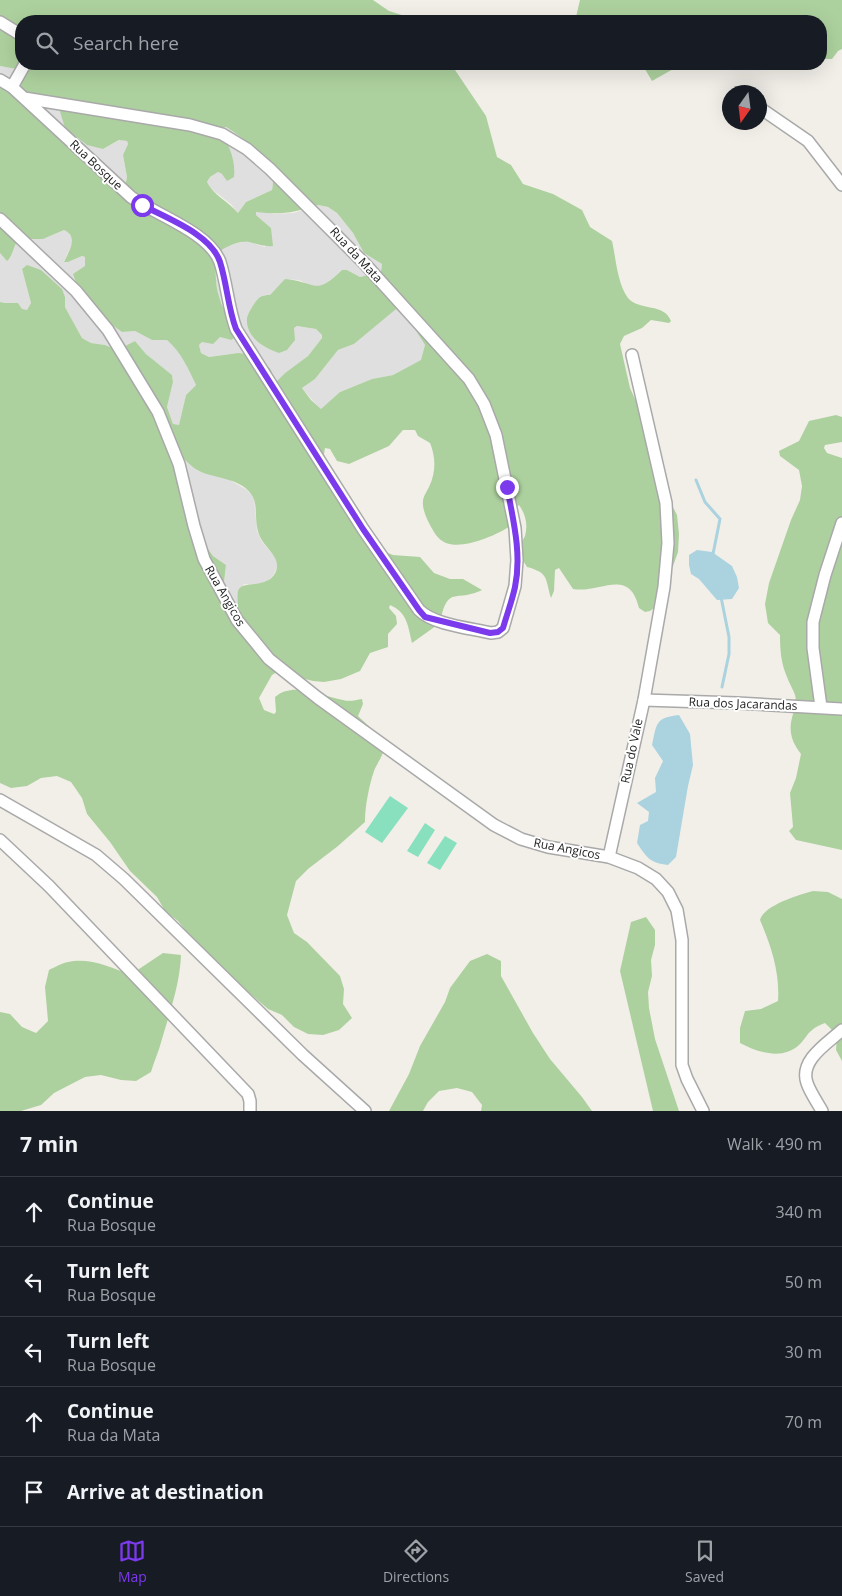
<!DOCTYPE html>
<meta charset="utf-8">
<style>
:root{--surface:#171b24;--page:#20242c;--text:#f1f3f6;--muted:#9ea1a6;--line:#363941;--accent:#7c3aed}
body{margin:0;font-family:"Open Sans",sans-serif;background:var(--page);color:var(--text)}
.compass{position:absolute;left:722px;top:85px;width:45px;height:45px;border-radius:50%;background:var(--surface);box-shadow:0 5px 20px #0002;rotate:194deg}
.stop{position:absolute;width:15px;height:15px;margin:-11px;border:4px solid #7c3aed;border-radius:50%;background:#fff}
.stop.end{background:#7c3aed;border-color:#fff;box-shadow:0 1px 5px #0008}
.list{margin:0;padding:0;list-style:none}
h2{display:flex;justify-content:space-between;align-items:center;height:65px;margin:0;padding:0 20px;font-size:21px}
h2 small{font-size:16px;font-weight:400;color:var(--muted)}
.list li{display:grid;grid-template-columns:32px 1fr auto;gap:15px;align-items:center;box-sizing:border-box;height:70px;padding:0 20px;border-top:1px solid var(--line)}
.list b{display:block;font-size:19px;white-space:nowrap}
.list p{margin:0;font-size:16px;white-space:nowrap;color:var(--muted)}
.list em{font-size:16px;font-style:normal;color:var(--muted)}
.icon{flex:none;width:28px;height:28px;fill:none;stroke:currentColor;stroke-width:2;stroke-linecap:round;stroke-linejoin:round}
.map{position:relative;flex:none;width:842px;height:1111px;overflow:hidden}
.search{position:absolute;background:var(--surface);box-shadow:0 5px 20px #0002;left:15px;right:15px;top:15px;height:55px;display:flex;align-items:center;gap:12px;box-sizing:border-box;padding:0 18px;border-radius:20px;color:var(--muted);font-size:19px}
.sheet{height:415px;background:var(--surface)}
nav{display:flex;justify-content:space-around;align-items:center;box-sizing:border-box;height:70px;border-top:1px solid var(--line);background:var(--surface);font-size:14px;color:var(--muted)}
nav a{display:grid;justify-items:center;gap:2px}
nav .on{color:var(--accent)}
.map>svg:first-child{display:block}
</style>
<div class="map">
<svg width="842" height="1111" viewBox="0 0 842 1111">
<rect width="100%" height="100%" fill="#f2efe9"/>
<g fill="#e0dfdf">
<polygon points="0,66 22,70 21,87 16,91 0,86"/>
<polygon points="37,100 58,105 103,149 120,140 127,141 128,144 123,155 127,177 125,184 137,192 133,197 119,194 110,183 86,165 76,152 52,129"/>
<polygon points="226,127 249,142 264,159 272,169 274,181 272,190 246,202 238,213 231,204 209,187 207,182 210,177 218,172 222,174 219,128"/>
<polygon points="318,205 328,207 337,213 353,233 364,253 382,264 381,272 360,277 347,270 342,270 328,283 321,286 312,286 299,280 286,279 270,295 263,295 294,328 297,326 316,329 322,335 322,338 308,356 285,373 273,386 269,366 265,364 260,366 238,353 209,357 201,353 199,345 202,342 220,337 231,340 236,337 218,294 216,281 217,269 214,254 226,246 246,241 265,247 271,228 256,215 255,211 275,214 294,213"/>
<polygon points="64,230 68,232 72,238 72,244 64,261 68,262 82,256 85,257 85,265 122,332 135,331 152,340 167,340 177,348 188,366 196,385 186,395 179,426 173,424 167,407 173,382 172,375 146,354 135,341 117,350 105,345 91,343 82,338 65,307 65,297 22,269 31,303 27,310 22,310 18,303 5,303 0,302 0,253 7,260 11,257 16,241 19,239 43,239"/>
<polygon points="396,308 408,318 425,345 422,360 393,375 372,379 340,392 321,410 302,388 315,379 338,350 354,344"/>
<polygon points="178,453 198,471 228,479 247,490 254,498 257,531 262,542 276,558 278,565 274,574 268,581 257,585 244,584 238,593 238,611 223,592 226,565 213,556 197,533"/>
</g>
<g fill="#add19e" fill-rule="evenodd">
<path d="M0,0H373L389,11L421,21H21V64H451L486,116L497,157L511,165L523,184L553,194L582,210L590,227L612,241C616,258 617,283 628,298C639,311 665,303 671,321L669,323L651,320L642,328L624,336L620,344L630,388L645,421L651,454L652,473L660,484L666,500L674,509L677,515L679,534L678,552L662,597L656,607L650,611L645,612L639,608C629,566 600,594 573,589L559,568L555,570L554,591L551,598C545,578 549,573 527,567C524,562 519,555 520,548C520,544 523,540 525,536C528,525 526,515 519,505L515,508L512,525C498,535 463,550 446,543C438,540 433,531 429,523C426,517 422,508 423,501C423,497 427,491 429,487C436,472 436,458 430,443L418,436L415,430H403L389,446L349,464L337,461L330,449L325,448L324,454L326,463L383,551L393,555L420,557L434,573L450,579H463L482,590C455,603 448,584 440,623L412,643C408,626 407,612 390,605L389,608L396,616L397,624L388,634V647L370,653L360,671L341,679L324,682L313,681L277,672L272,675L259,698L264,710L274,714L276,712L275,697C294,681 321,696 343,700C349,702 356,700 362,699L363,704L358,716C364,722 383,738 384,745C385,754 377,763 374,771C369,786 365,806 365,822L338,846L308,869L296,881L287,915L294,933L307,942L340,976L344,989L343,1004L352,1018L339,1030L323,1035L308,1034L294,1027L282,1015L268,1009L241,986L190,936L178,921L165,911L157,897L130,871L110,842L87,814L82,798L71,782L57,776L41,778L27,786L11,788L0,783V302L5,303H18L22,309L27,310L31,303L22,269L27,265L41,270L62,289L65,297V307L82,338L91,343L105,345L117,350L135,341L146,354L172,375L173,382L167,407L173,424L179,425L186,395L196,385C188,368 181,352 167,340H152L135,331L122,332L90,309L81,296L73,274L85,266V257L82,256L68,262H64C69,251 79,237 64,230L43,239H19C13,245 14,255 7,261L0,253V86L16,91L21,87L22,70L0,66ZM45,99L58,105L65,128L87,145L103,149L119,140L127,141L128,144L123,155L127,177L125,186L136,192L133,197L126,194H119L110,183L86,165L37,108ZM226,127C247,141 279,161 272,190L246,202L238,213C229,202 212,194 207,182L210,177L218,172L222,174L227,181L234,177C236,159 228,143 219,128ZM318,205L328,207L337,213L353,233L364,253L382,264L381,272L360,277L347,270H342C314,297 318,282 285,279L270,295C261,295 259,297 254,304C251,309 246,316 247,322C248,339 266,349 279,353L287,350L295,340L294,328L297,326L316,329L322,335V338L308,356L285,373L273,385C272,377 274,369 265,364L260,366L247,354L238,353L209,357L201,353L199,345L202,342L213,344L220,337L231,340L236,337C230,323 222,308 218,293C215,281 216,267 215,254C224,248 237,240 249,242C257,244 264,247 273,246L271,228L256,215V212C281,215 293,213 318,205ZM396,309L408,318L425,345L421,360L393,375L372,379L340,392L321,409L311,400L302,388L315,379L338,350L354,344ZM178,454C185,459 192,468 199,471C216,479 243,478 253,497C259,510 252,526 263,542C270,552 283,561 274,575C264,589 241,580 238,591C237,597 238,604 238,610L223,591L226,565L213,556L197,533Z"/>
<polygon points="580,0 842,0 842,49 838,51 832,59 821,59 821,21 592,21 576,17"/>
<polygon points="642,64 682,64 652,81"/>
<path d="M836,415L842,417V442L825,445L824,448L827,453L842,458V850L796,840L789,831L793,827L790,793L796,778L801,754C791,741 788,730 793,714C795,708 797,702 795,695C793,689 789,683 787,677C781,663 780,650 780,635L768,623L765,604L769,583L791,520L800,500L802,486L799,470L780,456L779,451L799,441L809,421Z"/>
<path d="M813,891L828,892L842,899V1061L836,1050L837,1035L825,1023C820,1025 815,1027 811,1031C807,1034 805,1039 801,1043C784,1061 759,1053 740,1043V1028L745,1011L761,1009L778,1001C780,972 771,946 760,920C764,905 799,895 813,891Z"/>
<polygon points="646,917 655,930 655,945 651,960 652,976 648,992 649,1008 655,1039 679,1111 653,1111 620,971 631,922"/>
<path d="M163,953L181,955C180,983 170,1012 162,1039C159,1051 154,1061 151,1072L136,1081L121,1080L101,1075L85,1077L54,1093L41,1105L21,1111H0V1012L10,1014L22,1027L36,1033L48,1021L45,987L49,970C55,967 62,963 68,962C88,957 112,967 130,975Z"/>
<polygon points="487,954 501,961 501,976 533,1033 550,1059 582,1097 592,1111 481,1111 482,1105 472,1092 457,1088 439,1091 428,1102 423,1111 389,1111 409,1074 420,1046 445,1002 450,988 470,961"/>
</g>
<g fill="#88e0be">
<polygon points="390,796 408,808 382,843 365,832"/>
<polygon points="425,823 435,830 418,857 407,851"/>
<polygon points="445,836 457,843 440,870 427,863"/>
</g>
<g fill="#aad3df">
<polygon points="697,550 712,552 732,566 737,577 739,588 732,599 717,600 699,579 691,574 689,565 689,555"/>
<path d="M679,715L690,734L693,765L688,786L676,857L668,865C650,863 647,858 637,843L640,825L648,821L649,812L637,803L656,792L655,778L663,761L652,745C657,723 655,718 679,715Z"/>
</g>
<g fill="none" stroke-linecap="round" stroke-linejoin="round">
<g stroke="#aad3df" stroke-width="3">
<polyline points="696,480 705,502 720,519 713,554"/>
<polyline points="721,597 729,637 729,654 722,687"/>
</g>
<g stroke="#a9a9a9" stroke-width="14">
<g id="minor">
<polyline points="0,22 21,35"/>
<path d="M0,80L12,87L131,197C156,215 209,232 220,262C227,284 228,307 236,329L363,529L419,610C434,625 470,628 491,633L498,632L503,628L515,586L517,560L515,528L496,435L484,404L469,379L365,264L270,169L247,149L222,134L190,125L24,98"/>
<polyline points="12,87 25,64"/>
<polyline points="760,108 808,141 842,185"/>
<polyline points="0,219 76,291 108,330 158,412 179,464 194,526 204,559 237,620 269,659 318,698 494,825 521,839 548,847 609,857 638,868 656,879 668,892 677,910 682,940 682,1065 687,1079 703,1111"/>
<polyline points="644,700 737,703 842,709"/>
<polyline points="821,707 813,648 813,622 825,575 842,523"/>
<polyline points="0,800 96,855 124,879 303,1055 365,1111"/>
<polyline points="0,840 49,886 248,1094 250,1101 250,1111"/>
<polyline points="609,857 644,700 664,587 668,543 666,503 632,355"/>
<path d="M822,1111C817,1102 810,1092 807,1083C799,1060 828,1043 842,1030"/>
</g>
</g>
<use href="#minor" stroke="#fff" stroke-width="11"/>
</g>
<g fill="none" stroke-linecap="round" stroke-linejoin="round">
<path stroke="#7c3aed" stroke-width="6" d="M142,205C166,218 211,234 220,262C227,284 228,308 236,329L363,529L419,610L425,617L490,633L498,632L503,628C507,614 512,601 515,587C522,554 513,519 507,487"/>
</g>
<g text-anchor="middle" stroke-width="4" stroke-linejoin="round" paint-order="stroke">
<g font-size="12" fill="#222" stroke="#fff">
<text transform="translate(96 165) rotate(43)" y="4">Rua Bosque</text>
<text transform="translate(356 255) rotate(47)" y="4">Rua da Mata</text>
<text transform="translate(225 596) rotate(60)" y="4">Rua Angicos</text>
<text transform="translate(743 704) rotate(2)" y="4">Rua dos Jacarandas</text>
<text transform="translate(632 751) rotate(-78)" y="4">Rua do Vale</text>
<text transform="translate(567 849) rotate(11)" y="4">Rua Angicos</text>
</g>
</g>
</svg>
<svg class="compass" viewBox="-18 -18 36 36"><path d="M0-13l5 13h-10z" fill="#e53935"/><path d="M0 13l5-13h-10z" fill="#9ea1a6"/></svg>
<div class="stop" style="left:142px;top:205px"></div>
<div class="stop end" style="left:507px;top:487px"></div>
<div class="search"><svg class="icon" aria-label="search" viewBox="0 0 24 24"><circle cx="10" cy="10" r="6"/><path d="M15 15l6 6"/></svg>Search here</div>
</div>
<section class="sheet">
<h2>7 min<small>Walk · 490 m</small></h2>
<ul class="list">
<li><svg class="icon" aria-label="ahead" viewBox="0 0 24 24"><path d="M12 20V5M6 11l6-6 6 6"/></svg><div><b>Continue</b><p>Rua Bosque</p></div><em>340 m</em></li>
<li><svg class="icon" aria-label="left" viewBox="0 0 24 24"><path d="M17 20v-9H6M10 6l-5 5 5 5"/></svg><div><b>Turn left</b><p>Rua Bosque</p></div><em>50 m</em></li>
<li><svg class="icon" aria-label="left" viewBox="0 0 24 24"><path d="M17 20v-9H6M10 6l-5 5 5 5"/></svg><div><b>Turn left</b><p>Rua Bosque</p></div><em>30 m</em></li>
<li><svg class="icon" aria-label="ahead" viewBox="0 0 24 24"><path d="M12 20V5M6 11l6-6 6 6"/></svg><div><b>Continue</b><p>Rua da Mata</p></div><em>70 m</em></li>
<li><svg class="icon" aria-label="arrive" viewBox="0 0 24 24"><path d="M6 21V4h12l-3 4 3 4H6"/></svg><div><b>Arrive at destination</b></div></li>
</ul>
</section>
<nav>
<a class="on"><svg class="icon" aria-label="map" viewBox="0 0 24 24"><path d="M3 6l6-2 6 2 6-2v14l-6 2-6-2-6 2zM9 4v14M15 6v14"/></svg>Map</a>
<a><svg class="icon" aria-label="directions" viewBox="0 0 24 24"><path d="M12 3l9 9-9 9-9-9zM9 14v-3h6M13 9l2 2-2 2"/></svg>Directions</a>
<a><svg class="icon" aria-label="saved" viewBox="0 0 24 24"><path d="M7 4h10v16l-5-4-5 4z"/></svg>Saved</a>
</nav>
